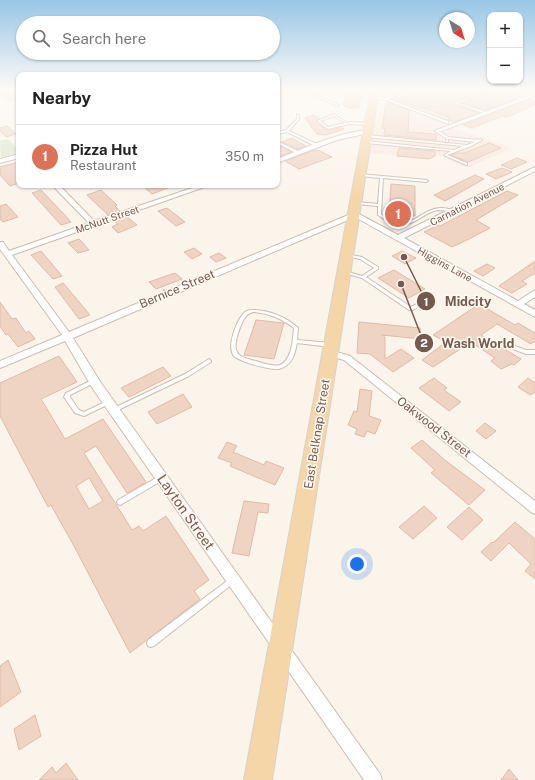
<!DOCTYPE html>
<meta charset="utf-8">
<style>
:root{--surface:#fff;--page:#f2f2f2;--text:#222;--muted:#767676;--line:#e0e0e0;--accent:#dc7359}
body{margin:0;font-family:"Public Sans",sans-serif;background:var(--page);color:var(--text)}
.controls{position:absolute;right:12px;top:12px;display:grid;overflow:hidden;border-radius:8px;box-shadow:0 1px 3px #0004}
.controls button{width:36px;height:36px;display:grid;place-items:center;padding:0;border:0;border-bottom:1px solid var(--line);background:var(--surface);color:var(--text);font:20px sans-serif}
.compass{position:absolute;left:439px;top:12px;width:36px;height:36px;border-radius:50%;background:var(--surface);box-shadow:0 1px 3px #0004;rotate:142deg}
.you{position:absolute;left:357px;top:564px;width:14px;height:14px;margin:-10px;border:3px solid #fff;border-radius:50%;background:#1a73e8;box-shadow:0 0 0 6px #1a73e833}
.badge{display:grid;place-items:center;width:26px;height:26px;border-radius:50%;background:var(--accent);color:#fff;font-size:13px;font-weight:700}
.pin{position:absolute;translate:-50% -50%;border:2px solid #fff;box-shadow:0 1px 4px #0006}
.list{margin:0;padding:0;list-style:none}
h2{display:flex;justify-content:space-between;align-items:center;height:52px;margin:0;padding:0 16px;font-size:17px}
h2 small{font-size:13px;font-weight:400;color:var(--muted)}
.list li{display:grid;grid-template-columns:26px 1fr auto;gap:12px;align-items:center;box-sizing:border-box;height:64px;padding:0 16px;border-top:1px solid var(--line)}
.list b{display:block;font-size:15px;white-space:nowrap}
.list p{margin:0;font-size:13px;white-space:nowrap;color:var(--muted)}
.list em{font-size:13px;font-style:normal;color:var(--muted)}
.icon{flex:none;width:22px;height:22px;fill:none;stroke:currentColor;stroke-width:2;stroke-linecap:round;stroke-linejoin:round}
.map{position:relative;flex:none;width:535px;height:780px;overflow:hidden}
.search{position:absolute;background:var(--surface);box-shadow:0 1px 3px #0004;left:16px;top:16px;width:264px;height:44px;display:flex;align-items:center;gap:10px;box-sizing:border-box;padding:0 14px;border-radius:22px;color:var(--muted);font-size:15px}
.panel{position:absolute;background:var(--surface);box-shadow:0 1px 3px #0004;left:16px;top:72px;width:264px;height:116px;border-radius:8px}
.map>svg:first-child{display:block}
</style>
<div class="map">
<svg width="535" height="780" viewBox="0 0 535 780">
<rect width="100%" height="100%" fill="#fbf4eb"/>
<polygon fill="#fbe7df" points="383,88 500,88 463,102 486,110 433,130 431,133 439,134 452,128 512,148 467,168 438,155 429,159 364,152 368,127 374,127 379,111 416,114 381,100"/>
<polygon fill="#d7e9c9" points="8,139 19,150 19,153 1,157 0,141"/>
<g fill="#efd4c4" stroke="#e1baa5" fill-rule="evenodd">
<polygon points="431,88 488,88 453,102 454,104 478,113 455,122 448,119 451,118 429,110 395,100"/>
<polygon points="498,88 530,89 517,94 500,90 499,93 515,99 485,110 462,103"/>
<polygon points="13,91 19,96 19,99 9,101 0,94"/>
<polygon points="347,91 362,92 359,107 352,109 343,105"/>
<polygon points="530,99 535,101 535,105 507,117 503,116 472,128 463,125"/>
<polygon points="388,102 409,110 408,132 436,134 436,140 384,135 385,129 382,128 386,103"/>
<polygon points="313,115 319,118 316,121 327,130 340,128 344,129 326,135 317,134 305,118"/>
<polygon points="7,126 16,134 6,137 0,131 0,128"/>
<polygon points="292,138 306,146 298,149 282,142"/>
<polygon points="489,143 501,148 468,162 451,155 458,153 465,153"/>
<polygon points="277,145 291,152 278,157"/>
<polygon points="399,148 435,151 435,156 429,159 397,156"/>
<polygon points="315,150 320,151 332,157 299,169 285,161"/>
<polygon points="517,158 527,162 511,169 501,165"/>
<polygon points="19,162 19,183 10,186 0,175 0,167"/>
<polygon points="502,168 512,172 496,179 486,174"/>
<polygon points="475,175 484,179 445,201 434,195"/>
<polygon points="391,184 415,186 415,216 408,215 408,218 389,216"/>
<polygon points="153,185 173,185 173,186 152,194 145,188"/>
<polygon points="41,190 63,213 71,222 61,225 32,193"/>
<polygon points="101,190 117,205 115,206 120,211 108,215 87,195"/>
<polygon points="507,191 518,195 476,220 490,228 469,239 452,247 424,232 438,225 440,226"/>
<polygon points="6,204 18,217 3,222 0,219 0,206"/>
<polygon points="167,208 185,222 176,226 158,211"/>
<polygon points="126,216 137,225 118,233 112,227 118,224 114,221"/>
<polygon points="79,239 81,241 89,250 78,253 68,243"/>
<polygon points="194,248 202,254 192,259 184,252"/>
<polygon points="41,251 62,276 53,279 31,255"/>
<polygon points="402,251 416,258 405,264 392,256"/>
<polygon points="219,253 226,258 216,262 210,257"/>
<polygon points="535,261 535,273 522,281 527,284 512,293 499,286"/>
<polygon points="487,264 495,268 483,276 474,271"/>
<polygon points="394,270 425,289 409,298 378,278"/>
<polygon points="175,273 182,279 156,289 149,282"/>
<polygon points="63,283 69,290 90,315 79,319 55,287"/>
<polygon points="0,302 12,319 16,318 26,333 29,331 35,339 18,347 8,334 6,335 0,326"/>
<polygon points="479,304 515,325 518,323 535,333 535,341 531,344 497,324 481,335 521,359 514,365 512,364 501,369 491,361 495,358 471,342 433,367 422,360 446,342 433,335"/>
<polygon points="256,320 284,323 274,359 244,355"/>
<polygon points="359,322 420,328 421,339 382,335 385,337 385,359 401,349 414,358 393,372 370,354 357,353"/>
<path d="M59,356L77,382L41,399L65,439L103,419L146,482L127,493L96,446L84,453L132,530L139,526L143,531L166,516L209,580L194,591L200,599L130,653L74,546L51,505L48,507L0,416V383ZM89,478L103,501L89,509L76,486Z"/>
<polygon points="163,367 171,376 129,397 121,388"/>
<polygon points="434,378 447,388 444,390 461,402 449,411 419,388"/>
<polygon points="528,378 535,383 535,392 530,395 518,387"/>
<polygon points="360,389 372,391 369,416 381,420 375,434 367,431 364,437 355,434 357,429 348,425 354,411 357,412"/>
<polygon points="183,394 192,407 157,424 148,412"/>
<polygon points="485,423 496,431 486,439 476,431"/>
<polygon points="422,440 446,461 485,490 469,505 431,473 435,470 411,448"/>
<polygon points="227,442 237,446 233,452 264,465 266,461 284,468 275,485 230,466 232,463 218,458"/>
<polygon points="244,501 269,504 268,513 258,512 249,556 232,553"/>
<polygon points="424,506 437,518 413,539 399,527"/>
<polygon points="469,507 483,520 462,540 447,527"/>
<polygon points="515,522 535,539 535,579 525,571 531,564 509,543 491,561 481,552 492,542 493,543"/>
<polygon points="8,660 21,692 0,707 0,666"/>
<polygon points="35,715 41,736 19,750 14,729"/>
<polygon points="66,763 78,780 39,780 52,767 56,773"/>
<polygon points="509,769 518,780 501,780"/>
</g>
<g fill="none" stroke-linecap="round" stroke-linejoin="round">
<g stroke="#cdbcb1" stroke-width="2">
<g id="service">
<polygon points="296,88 299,88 339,105 337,106"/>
<polygon points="394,88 398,88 385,93 373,91 374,90 385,91"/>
<polygon points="416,88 420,88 388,99 448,121 448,123 446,123 386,100 372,98 373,97 386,98"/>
<polygon points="493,88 497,88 457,103 486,112 486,114 454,103"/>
<polygon points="501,91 524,98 524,99 522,100 500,92"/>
<polygon points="297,114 299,115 299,119 289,131 319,145 319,147 317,147 287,132 277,134 277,132 286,130 297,119"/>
<path d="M334,114L347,123L350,122L369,123L370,124L369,125L350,124L328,129L317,121ZM334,116L345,123L328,127L320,121Z"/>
<polygon points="436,130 438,130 448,137 478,140 481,139 482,140 469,147 447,155 467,163 467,165 466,165 444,155 451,151 366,143 365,142 366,141 454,150 463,146 367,137 366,136 367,135 467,145 475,142 448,139 448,142 446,142 446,138 436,132"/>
<polygon points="277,141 300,152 300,153 298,154 277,143"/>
<path d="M360,174L427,180L428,181L426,182L383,178L381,214C386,217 391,221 397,223C416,227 429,199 454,211L452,212C448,211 444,210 439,210C425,211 414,227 398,225C390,224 384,219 378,215V206L356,204L354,203L356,202L378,204L380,178L361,176H360Z"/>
<polygon points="346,254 362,257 378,267 378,269 366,277 411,307 426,299 427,299 429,300 413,310 409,310 362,278 344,273 343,272 345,271 362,276 374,268 360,259 346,256"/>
<path d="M253,310C268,310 287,317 298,328L297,340L331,343L333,345L331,347L297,343C295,351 294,360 287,365C285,367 281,368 279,369C270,370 240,362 234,356C226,347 237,320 244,313C247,310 250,310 253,310ZM253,312C268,313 282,319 294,328C293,339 292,360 280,365C275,367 262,363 256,361C251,360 239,357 237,352C232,345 242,320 247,315C250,313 250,313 253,312Z"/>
<polygon points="515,346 526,350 535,350 535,354 526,354 513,349 513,347"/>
<polygon points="209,359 211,361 211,362 189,376 116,411 112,411 111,410 112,409 185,374"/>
<polygon points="94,379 96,381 96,382 70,395 70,397 79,410 84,412 109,400 111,401 112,402 111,403 84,416 75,413 64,397 66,393"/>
<polygon points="161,475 163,476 164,478 163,480 122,504 120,505 118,504 117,502 118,500"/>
<polygon points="233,577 235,578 236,580 235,582 154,646 151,647 148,646 147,643 148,640 231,578"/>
</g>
</g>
<g stroke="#cdbcb1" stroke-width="2">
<g id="minor">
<polygon points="535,93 535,96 439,132 434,131"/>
<path d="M367,130L369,131V133L337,140L277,163V159C306,148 336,133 367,130Z"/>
<polygon points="19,154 19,158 0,163 0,159"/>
<polygon points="535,167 535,171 404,238 518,301 535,290 535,297 524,304 535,310 535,317 355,217 73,338 101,383 380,774 382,780 364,780 93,389 65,341 0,368 0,361 62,335 0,249 0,242 3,242 9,251 89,223 52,185 59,185 94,221 201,185 210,185 12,255 69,332 353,213 357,213 398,235"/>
<polygon points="330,350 350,356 535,501 535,514 531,512 344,360 327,355 325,353 327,351"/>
</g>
</g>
<g stroke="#d8d1ce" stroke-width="2">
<polygon id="primary" points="371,88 379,88 272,780 244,780"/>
</g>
<use href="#service" fill="#fff" fill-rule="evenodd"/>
<use href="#minor" fill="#fff" fill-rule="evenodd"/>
<use href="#primary" fill="#f5d6a8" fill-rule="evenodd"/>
</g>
<linearGradient id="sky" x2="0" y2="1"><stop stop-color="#98c6e6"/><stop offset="0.45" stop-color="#fdfaf6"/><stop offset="1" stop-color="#fdfaf6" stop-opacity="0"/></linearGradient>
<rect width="535" height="197" fill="url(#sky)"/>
<g text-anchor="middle" stroke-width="3" stroke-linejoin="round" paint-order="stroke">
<g font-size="10" fill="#755b4f" stroke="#fef9f1">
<text transform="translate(467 204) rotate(-27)" y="4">Carnation Avenue</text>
<text transform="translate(107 219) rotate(-19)" y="4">McNutt Street</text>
<text transform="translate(445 264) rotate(29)" y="4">Higgins Lane</text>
</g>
<g font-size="12" fill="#755b4f" stroke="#fef9f1">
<text transform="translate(177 289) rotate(-23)" y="4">Bernice Street</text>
<text transform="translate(434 427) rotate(38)" y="4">Oakwood Street</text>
<text transform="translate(317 434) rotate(-81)" y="4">East Belknap Street</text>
</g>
<g font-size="14" fill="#755b4f" stroke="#fef9f1">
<text transform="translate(186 512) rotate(55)" y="5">Layton Street</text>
</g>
</g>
<path fill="none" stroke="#755b4f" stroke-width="1.5" d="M404 257L426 301M401 284L424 343"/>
<g fill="#755b4f" stroke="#fef9f1" stroke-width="1.5">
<circle cx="404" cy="257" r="4"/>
<circle cx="401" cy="284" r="4"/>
<circle cx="426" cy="301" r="10"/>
<circle cx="424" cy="343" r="10"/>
</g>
<g font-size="12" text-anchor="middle" font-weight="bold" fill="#fff">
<text x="426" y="306">1</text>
<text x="424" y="347">2</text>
</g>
<g font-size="13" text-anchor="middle" font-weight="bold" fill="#755b4f" stroke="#fef9f1" stroke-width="3" stroke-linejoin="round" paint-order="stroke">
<text x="468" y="306">Midcity</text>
<text x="478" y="348">Wash World</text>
</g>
</svg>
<div class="controls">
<button>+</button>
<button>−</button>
</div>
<svg class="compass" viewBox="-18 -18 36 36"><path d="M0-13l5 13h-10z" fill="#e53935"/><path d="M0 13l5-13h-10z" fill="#767676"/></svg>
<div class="you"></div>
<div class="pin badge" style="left:398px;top:214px">1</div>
<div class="search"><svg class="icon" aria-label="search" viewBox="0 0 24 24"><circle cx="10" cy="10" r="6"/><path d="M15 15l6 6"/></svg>Search here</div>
<section class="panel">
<h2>Nearby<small></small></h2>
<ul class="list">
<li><span class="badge">1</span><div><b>Pizza Hut</b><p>Restaurant</p></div><em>350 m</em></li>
</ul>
</section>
</div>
